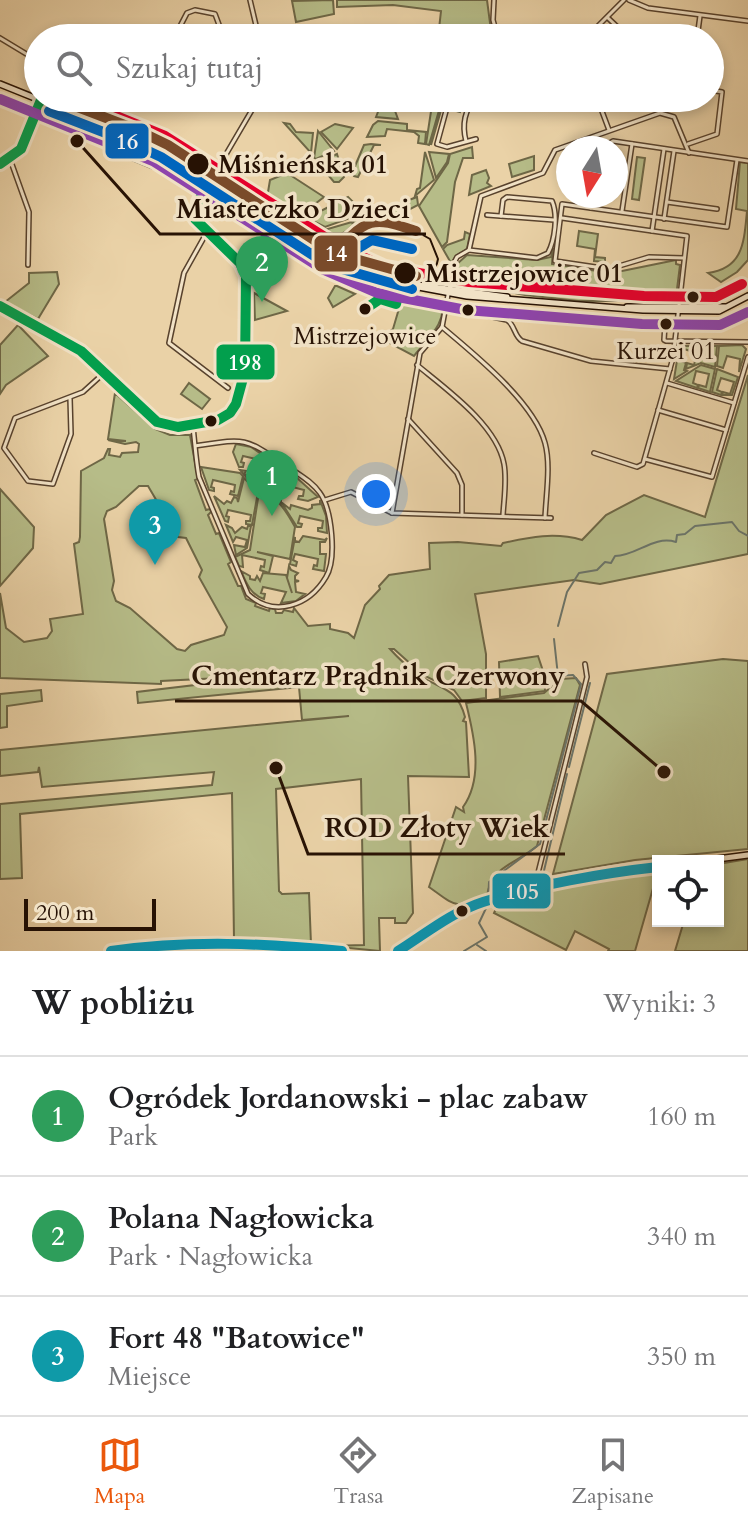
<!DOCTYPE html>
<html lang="pl">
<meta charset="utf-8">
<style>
:root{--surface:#fff;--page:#f2f2f2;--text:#202124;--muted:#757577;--line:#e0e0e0;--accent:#ea580c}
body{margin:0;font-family:Cardo,serif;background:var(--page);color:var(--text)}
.controls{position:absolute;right:24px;bottom:24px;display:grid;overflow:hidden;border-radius:0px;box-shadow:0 4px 12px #0003}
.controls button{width:72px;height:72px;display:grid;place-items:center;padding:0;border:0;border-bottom:2px solid var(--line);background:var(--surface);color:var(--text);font:40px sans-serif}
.compass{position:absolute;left:556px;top:136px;width:72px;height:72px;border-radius:50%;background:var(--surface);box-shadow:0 4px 12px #0003;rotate:191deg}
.scale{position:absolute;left:24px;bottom:20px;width:132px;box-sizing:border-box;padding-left:8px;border:4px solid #271204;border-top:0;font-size:22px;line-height:28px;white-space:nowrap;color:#271204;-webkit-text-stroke:6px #f1e2c6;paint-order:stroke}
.you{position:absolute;left:376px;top:494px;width:28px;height:28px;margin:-20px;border:6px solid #fff;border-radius:50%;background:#1a73e8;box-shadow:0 0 0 12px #1a73e833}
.badge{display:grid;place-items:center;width:52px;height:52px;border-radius:50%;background:var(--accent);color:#fff;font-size:26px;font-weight:700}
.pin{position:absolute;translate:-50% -66px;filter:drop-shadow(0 2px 4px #0008)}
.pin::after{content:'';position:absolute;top:42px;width:28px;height:24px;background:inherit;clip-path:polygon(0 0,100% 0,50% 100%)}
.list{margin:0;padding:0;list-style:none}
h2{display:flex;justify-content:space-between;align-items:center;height:104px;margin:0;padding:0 32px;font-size:34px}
h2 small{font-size:26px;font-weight:400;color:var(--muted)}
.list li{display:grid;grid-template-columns:52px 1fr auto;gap:24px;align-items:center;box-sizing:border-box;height:120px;padding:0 32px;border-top:2px solid var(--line)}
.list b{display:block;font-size:30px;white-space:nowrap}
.list p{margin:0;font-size:26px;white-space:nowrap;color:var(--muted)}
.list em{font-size:26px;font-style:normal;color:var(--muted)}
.icon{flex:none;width:44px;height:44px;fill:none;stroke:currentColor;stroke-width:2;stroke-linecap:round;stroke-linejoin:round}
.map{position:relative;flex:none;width:748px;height:951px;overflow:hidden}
.search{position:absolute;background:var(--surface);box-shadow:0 4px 12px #0003;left:24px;right:24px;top:24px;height:88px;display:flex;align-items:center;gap:20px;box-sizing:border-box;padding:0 28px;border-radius:44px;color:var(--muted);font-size:30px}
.sheet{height:464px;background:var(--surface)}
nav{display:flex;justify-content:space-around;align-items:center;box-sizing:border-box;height:112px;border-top:2px solid var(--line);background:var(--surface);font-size:22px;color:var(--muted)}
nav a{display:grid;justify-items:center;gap:4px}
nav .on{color:var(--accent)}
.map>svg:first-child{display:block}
</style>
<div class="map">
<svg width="748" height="951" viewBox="0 0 748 951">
<rect width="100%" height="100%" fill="#ead2a7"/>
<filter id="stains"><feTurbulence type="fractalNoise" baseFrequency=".0025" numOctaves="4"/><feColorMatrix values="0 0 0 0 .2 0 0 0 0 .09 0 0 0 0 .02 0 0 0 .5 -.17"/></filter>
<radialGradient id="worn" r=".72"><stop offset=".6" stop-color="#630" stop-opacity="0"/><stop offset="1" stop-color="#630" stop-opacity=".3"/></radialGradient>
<g fill="#b6bc88" stroke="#6e6746" stroke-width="2" fill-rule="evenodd">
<polygon points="333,0 334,14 296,22 292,1"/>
<polygon points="337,0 487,0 492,38 438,38 441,11 393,5 337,7"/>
<polygon points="430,98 467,98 460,112 442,107 431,145 440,107 429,145 426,144 432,105 430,103"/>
<polygon points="383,99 392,103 398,119 376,117"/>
<polygon points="48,106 105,128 103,133 46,111"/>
<polygon points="113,113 154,130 184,148 183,150 153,133 112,116"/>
<polygon points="378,121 407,124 407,130 426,132 425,144 418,143 419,136 414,132 387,129 385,136 367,137 373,125"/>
<polygon points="284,123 290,124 296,132 313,133 311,153"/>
<polygon points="335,124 353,128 337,149 321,132"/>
<polygon points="318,131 334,151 316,159 314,158"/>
<polygon points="116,132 159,152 180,166 179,169 114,137"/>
<polygon points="371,144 381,145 374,145 358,177 354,176 352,173 364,145"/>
<polygon points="134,147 156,158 153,169 129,159"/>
<polygon points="472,147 473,158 463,158 455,182 447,242 442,247 419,206 448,163 450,154"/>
<polygon points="425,152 434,180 415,196 417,189 420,188"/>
<polygon points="429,152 449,154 447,162 436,178"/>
<polygon points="337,154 344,177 339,182 334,182 318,163"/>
<polygon points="534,156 534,170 512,177 509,164"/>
<polygon points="637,157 645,158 639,200 632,199"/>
<path d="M740,162L748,163V260L737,272L721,282L708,273C744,268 744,241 747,211L736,209Z"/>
<polygon points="486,170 489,178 487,183 491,186 469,195 472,175"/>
<path d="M287,173L324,197C302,216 289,213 267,198L270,180Z"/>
<polygon points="348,197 361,210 365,208 367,212 325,227 307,218"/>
<polygon points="417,197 418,205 393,218 376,218 354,225 353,221"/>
<path d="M298,216L321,231L352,222L353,225C330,248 319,235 295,219Z"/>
<polygon points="579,231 598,234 595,257 605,258 605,262 594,261 595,249 577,246"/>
<polygon points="465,232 470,234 467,249 456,256 451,263 443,249 447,245 464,239"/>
<polygon points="553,248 552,264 597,271 622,271 676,260 676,264 680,265 676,297 671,301 578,301 525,295 455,282 457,264 467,255 537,260 551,257"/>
<polygon points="343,270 394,287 396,291 370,285 340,272"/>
<polygon points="57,272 59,284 38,319 5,302 29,283 29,273"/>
<polygon points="335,286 337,286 355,294 333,307 328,298"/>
<polygon points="254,293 287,311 255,320"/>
<path d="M416,294L441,299C449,322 426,340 414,356L380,338L393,329L403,295Z"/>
<polygon points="18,325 48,356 6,385 0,394 0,345"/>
<polygon points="742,345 746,349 739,372 740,359 727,356 723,368 717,366 719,346"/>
<polygon points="682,346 717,346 715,367 701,363 686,369 687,363 694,365 697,353 684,349 681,361 686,363 684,370 687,371 674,379 679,348"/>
<polygon points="701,365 715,369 710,392 698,388 699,385 706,387 709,374 696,371 693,383 698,385 697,388 676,381"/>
<polygon points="717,369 738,377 732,395 722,395 723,392 730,394 734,382 721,378 717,390 722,392 721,395 712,392"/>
<path d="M748,375V554L600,584L574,580L475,594L486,654V698L462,701L454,690L423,675L394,649H390C398,658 409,668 419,675C441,690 457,687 465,717L463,721L466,722L469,777L408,776L413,913L406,923H395V918H379L380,951L328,946L364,945L361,779L276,789L279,891L282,894L309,893L311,944L280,939H234L232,793L20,814L22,878L0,879V804L212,785L214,772L42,787L39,767L38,772L0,776V750L349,716L302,720L299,687L138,703L137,692L278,675L161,681V684L0,678V593L6,628L24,642L47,638L52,631L50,619L83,614L74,544L79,542L80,537L81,471L104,458L108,449H110L109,455L120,457L122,453L138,452L139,444L136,442L125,444L108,440L126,441L108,439L115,393L155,429L170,435H190L198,479L195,480L206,510L210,509L211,512L208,515L216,534L219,533L231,562L228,564L238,586H241L246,599L256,603L255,606L269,611L270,608L275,609L276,613H282L284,610L293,612L294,608L308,626L330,624V629L348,633L354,638L365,605L380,589L379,586L389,575L430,569L429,543L458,542L501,546L503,543C530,537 555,532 582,540L606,515L644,495L705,517ZM139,486H148L178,537L186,538L202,570L199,577L227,627L224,635L191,645L185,651L177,649L130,608L116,601L112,590L114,581L104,519L107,511L116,507Z"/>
<polygon points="189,383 210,399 202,409 181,394"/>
<polygon points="236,444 251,447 273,462 269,469 260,470 261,467 264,467 265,461 243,456 241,462 244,463 243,467 239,467 233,452"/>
<polygon points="201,467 240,473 243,476 238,496 230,494 231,491 234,492 235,485 213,480 211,487 214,488 214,491 209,490"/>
<polygon points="279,468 291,478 296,477 318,497 308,501 298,499 299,496 303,496 304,490 281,484 281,495 272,493 267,486 261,485 258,491 240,470 246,471 244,474 256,479 268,479 269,476 273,477"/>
<polygon points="244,478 258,492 252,525 246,524 246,521 250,521 251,515 228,510 226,516 229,517 228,522 225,521 214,496 224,504 227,501 231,503 234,497 237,498 238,502"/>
<polygon points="0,489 34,527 33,548 0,586"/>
<path d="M259,492C278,496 286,511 295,527L290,559L257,552L273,556L269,573L260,570L261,566L264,567L265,560L242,555L243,567L239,566L235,557L250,550Z"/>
<polygon points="273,496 281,497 281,502 290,509 291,505 308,510 312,508 312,505 320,504 320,500 326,516 327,533 318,531 318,528 322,528 323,521 300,516 298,523 302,524 301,527 297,527 283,505"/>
<polygon points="226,525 232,528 235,533 242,527 247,529 248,526 251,526 247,548 236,555 234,545 245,547 247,540 236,537 233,542"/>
<polygon points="303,536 325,540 327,538 325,542 320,542 320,554 326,554 324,571 313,569 314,565 317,566 318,559 295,554 293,560 297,562 296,566 290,564 295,537 295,541 299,542"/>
<path d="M289,566L291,570L298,573L295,576V580L299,581L295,582L296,592L305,594L296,601L281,603L286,592L263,587L261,593L265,594L264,599C251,595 246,583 241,571L250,576V579L255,580L257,576L260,581L263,573L286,575L292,593L287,578Z"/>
<polygon points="538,656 544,674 545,691 500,697 499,662"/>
<polygon points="723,659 748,661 748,849 635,860 553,874 607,674"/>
<path d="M576,678L580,685L537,846C516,864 491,866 487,896C454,909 457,907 429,887L456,807L464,812L463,807C484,778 474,735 466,703L544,693L560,679Z"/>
<polygon points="41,690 42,701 7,706 7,727 0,728 0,694"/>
<polygon points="748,859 748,951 675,951 684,921 718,921 718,864"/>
<polygon points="658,871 635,951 608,951 609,949 575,931 566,950 494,913 499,902 606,877"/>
</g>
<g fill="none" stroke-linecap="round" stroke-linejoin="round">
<g stroke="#6b7469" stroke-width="2">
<path d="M558,626L567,592L579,573L597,570L605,562L611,563L615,556C637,556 653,535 676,542L677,535L685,534L695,526L732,522L739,531L748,536"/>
<polyline points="569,767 590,683"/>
<polyline points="638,873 658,870"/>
<polyline points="542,879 567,774"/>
<polyline points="519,897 633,873"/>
<polyline points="498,901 513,898"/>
<polyline points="444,925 478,907 486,907"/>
<polyline points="477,945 486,951"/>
<polyline points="464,951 487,937 479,923 488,904 489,882 540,844 581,684 573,675 558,676 554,639"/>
</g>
<g stroke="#58422d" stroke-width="6">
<g id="street">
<polyline points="250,0 259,38"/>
<polyline points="494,0 493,20 498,38"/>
<polyline points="629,0 648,8 748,21"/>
<polyline points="608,18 627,36 645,38"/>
<polyline points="0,38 38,61"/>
<polyline points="174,38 187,13 195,10 215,14 224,38"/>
<polyline points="586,38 624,0"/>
<polyline points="697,38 700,16"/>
<polyline points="248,98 256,103"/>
<polyline points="597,98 609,130"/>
<polyline points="446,111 437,144 447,147 476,139"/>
<path d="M466,141C462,126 464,108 477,98"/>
<polyline points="688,144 717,134 722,92 710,90"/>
<polyline points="601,148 613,141 748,161"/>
<polyline points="10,159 29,212 28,265"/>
<polyline points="0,164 21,149 42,98"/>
<polyline points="667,202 717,209"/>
<polyline points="591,208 592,196"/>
<polyline points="622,211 632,144"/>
<polyline points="487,215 554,220"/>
<polyline points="562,218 687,236 673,358 643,464 637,467 594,453"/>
<polyline points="664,219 674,151"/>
<polyline points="652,231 664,149"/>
<polyline points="207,232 184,273 169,343 228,388"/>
<path d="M469,250L537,258L548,253C555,240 558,215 552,201L507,197L503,200L501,216"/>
<polyline points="684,258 649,257 609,269 555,261 562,204 727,227 737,160"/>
<path d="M0,306L81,351L157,422C171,428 184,427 199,424C210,423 220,422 228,414C248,396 248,344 247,319C247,304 249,283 244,270C234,247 204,238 194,215L198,202L259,98"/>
<path d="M446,307L507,320C515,325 514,336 522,341L591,361L670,369"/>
<polyline points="610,320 665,324 664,340 666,341 748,342"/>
<path d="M442,327C474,354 534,402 545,443C551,465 546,494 545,518"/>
<path d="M417,365C446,389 497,425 504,464C507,480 504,498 503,515"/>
<polyline points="667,383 734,403"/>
<polyline points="70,398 71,434 53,484 28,481 4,448 15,418 83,392 104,373"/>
<polyline points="658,410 726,430"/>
<polyline points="408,419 457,473 462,485 462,515"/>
<path d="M193,427C195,444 196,461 199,477L248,594C274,618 309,606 326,577C337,559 332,510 320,493C312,481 298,474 287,466C243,437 247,438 195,446"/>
<polyline points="645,459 712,477 748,357"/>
<polyline points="325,500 351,492 392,513 551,518"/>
<polyline points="392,513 420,353 442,327 454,263 457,257 469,250 481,196 543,173 555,150 660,113 674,117 689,153"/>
<polyline points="538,889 537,877 587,677 585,664"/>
</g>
</g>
<g stroke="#271204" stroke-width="8">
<g id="secondary">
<polyline points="0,84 159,148 332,258 381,280 467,296 643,310 719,311 748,296"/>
<polyline points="418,285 507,297"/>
<polyline points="627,307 725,307"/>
<polyline points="702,861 748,855"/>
<path d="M111,951C189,938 264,942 342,951"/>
<polyline points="398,951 454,915 482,902 606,873 658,867"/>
</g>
</g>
<use href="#street" stroke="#f1e2c6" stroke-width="3"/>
<use href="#secondary" stroke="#f1e2c6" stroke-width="5"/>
<path stroke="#271204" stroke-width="2" d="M416,276C428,277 436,271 438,259L430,239L416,231"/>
<g stroke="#f1e2c6" stroke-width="16">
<g id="bus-1">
<polyline points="0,164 21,149 41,100"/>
<polyline points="211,179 340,263 361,273 401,284 396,304 380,299 365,309"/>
<polyline points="0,306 81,351 157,422 178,427 218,420 230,413 236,404 245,371 246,276 240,263 195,219 198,202 211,179"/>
</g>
</g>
<g stroke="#f1e2c6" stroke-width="16">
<polyline id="bus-2" points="0,99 153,161 324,270 377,293 466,310 642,324 720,325 748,312"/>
</g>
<g stroke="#f1e2c6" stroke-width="16">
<polyline id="bus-3" points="72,98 165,136 339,246 385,267 469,282 644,296 716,297 742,284"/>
</g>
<g stroke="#f1e2c6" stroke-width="16">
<g id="bus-4">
<path d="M111,951C189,940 264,943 342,951"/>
<path d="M398,951C425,934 452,912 483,902C536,885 603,873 658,867"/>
</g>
</g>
<use href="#bus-1" stroke="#029f4d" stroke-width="10"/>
<use href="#bus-2" stroke="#8e44ad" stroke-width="10"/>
<use href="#bus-3" stroke="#e4002b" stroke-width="10"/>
<use href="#bus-4" stroke="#049aba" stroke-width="10"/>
<g stroke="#f1e2c6" stroke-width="16">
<g id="tram-1">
<polyline points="54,98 135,129 168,145 334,253 416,276"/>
<path d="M319,240C349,254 347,230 371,223C385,219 402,227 416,231"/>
</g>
</g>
<g stroke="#f1e2c6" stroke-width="16">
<g id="tram-2">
<polyline points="49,111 129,142 161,157 328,265 412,289"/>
<path d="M313,253C338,264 351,252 372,240L412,249"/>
</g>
</g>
<use href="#tram-1" stroke="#7a4b2a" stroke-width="10"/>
<use href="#tram-2" stroke="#0065bd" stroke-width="10"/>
</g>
<g fill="#271204" stroke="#f1e2c6" stroke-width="3">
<circle cx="198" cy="164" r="12"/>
<circle cx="405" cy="273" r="12"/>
<circle cx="693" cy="297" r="7"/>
<circle cx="365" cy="309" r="7"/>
<circle cx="468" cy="310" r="7"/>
<circle cx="666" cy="324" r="7"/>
<circle cx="211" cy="421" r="7"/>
<circle cx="462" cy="911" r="7"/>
</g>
<g text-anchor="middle" stroke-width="7" stroke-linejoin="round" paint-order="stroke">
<g font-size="24" fill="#271204" stroke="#f1e2c6">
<text x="365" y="344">Mistrzejowice</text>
<text x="666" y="359">Kurzei 01</text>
</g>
<g font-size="26" font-weight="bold" fill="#271204" stroke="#f1e2c6" text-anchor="start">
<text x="218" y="173">Miśnieńska 01</text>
<text x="425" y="282">Mistrzejowice 01</text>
</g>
</g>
<path fill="none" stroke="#271204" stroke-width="3" d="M77 141L160 234H426M664 772L581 701H175M276 768L308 854H565"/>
<g fill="#271204" stroke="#f1e2c6" stroke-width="3">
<circle cx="77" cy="141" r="8"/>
<circle cx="664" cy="772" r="8"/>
<circle cx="276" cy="768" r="8"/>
</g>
<g font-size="28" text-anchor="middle" font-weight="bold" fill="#271204" stroke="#f1e2c6" stroke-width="7" stroke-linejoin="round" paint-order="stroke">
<text x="293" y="218">Miasteczko Dzieci</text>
<text x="378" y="685">Cmentarz Prądnik Czerwony</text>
<text x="437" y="837">ROD Złoty Wiek</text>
</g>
<g stroke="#f1e2c6" stroke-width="3">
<rect x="104" y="122" width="46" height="38" rx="8" fill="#0065bd"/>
<rect x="313" y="234" width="46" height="39" rx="8" fill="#7a4b2a"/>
<rect x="215" y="343" width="61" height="38" rx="8" fill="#029f4d"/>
<rect x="491" y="872" width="61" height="38" rx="8" fill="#049aba"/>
</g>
<g font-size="22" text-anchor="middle" font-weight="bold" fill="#fff">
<text x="127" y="149">16</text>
<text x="336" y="261">14</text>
<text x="245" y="370">198</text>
<text x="522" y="899">105</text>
</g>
<rect width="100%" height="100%" filter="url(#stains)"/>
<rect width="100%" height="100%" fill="url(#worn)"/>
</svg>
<div class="controls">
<button><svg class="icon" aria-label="locate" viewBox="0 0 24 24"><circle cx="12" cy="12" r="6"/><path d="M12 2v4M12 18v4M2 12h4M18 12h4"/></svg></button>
</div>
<svg class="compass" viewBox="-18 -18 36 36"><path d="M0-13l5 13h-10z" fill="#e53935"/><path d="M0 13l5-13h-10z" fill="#757577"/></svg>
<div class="scale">200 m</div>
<div class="you"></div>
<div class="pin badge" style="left:272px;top:516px;background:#2e9e5b">1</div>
<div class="pin badge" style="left:262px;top:302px;background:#2e9e5b">2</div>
<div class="pin badge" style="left:155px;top:565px;background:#0f9aa8">3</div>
<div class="search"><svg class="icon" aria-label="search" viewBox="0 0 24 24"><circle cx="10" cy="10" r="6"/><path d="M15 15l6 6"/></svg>Szukaj tutaj</div>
</div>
<section class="sheet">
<h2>W pobliżu<small>Wyniki: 3</small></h2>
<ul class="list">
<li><span class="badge" style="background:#2e9e5b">1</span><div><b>Ogródek Jordanowski - plac zabaw</b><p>Park</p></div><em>160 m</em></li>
<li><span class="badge" style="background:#2e9e5b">2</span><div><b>Polana Nagłowicka</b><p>Park · Nagłowicka</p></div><em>340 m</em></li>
<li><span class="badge" style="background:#0f9aa8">3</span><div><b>Fort 48 &quot;Batowice&quot;</b><p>Miejsce</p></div><em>350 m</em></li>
</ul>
</section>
<nav>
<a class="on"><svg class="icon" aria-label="map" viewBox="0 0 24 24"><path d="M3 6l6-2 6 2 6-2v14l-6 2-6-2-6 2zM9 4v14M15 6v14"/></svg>Mapa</a>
<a><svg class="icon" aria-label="directions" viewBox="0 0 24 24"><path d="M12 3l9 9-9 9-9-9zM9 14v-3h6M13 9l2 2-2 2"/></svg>Trasa</a>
<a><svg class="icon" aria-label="saved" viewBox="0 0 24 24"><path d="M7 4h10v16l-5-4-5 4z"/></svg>Zapisane</a>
</nav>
